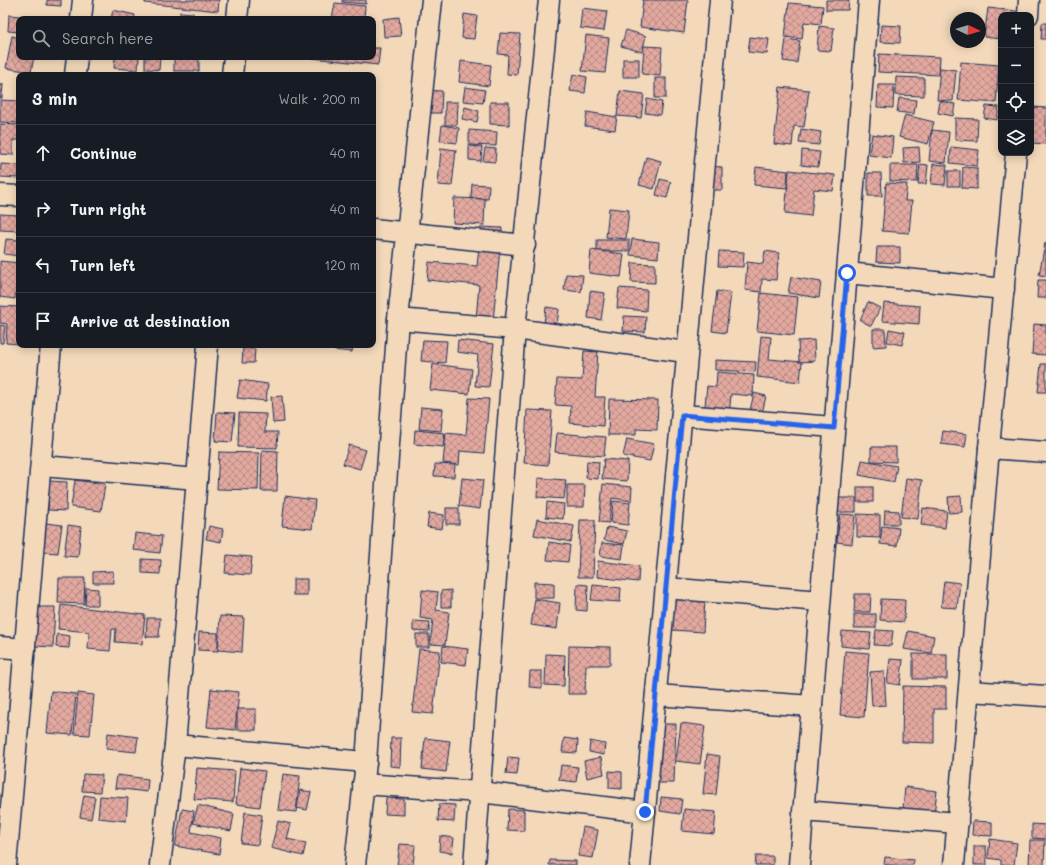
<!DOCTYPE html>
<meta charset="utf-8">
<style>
:root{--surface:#171b24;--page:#242831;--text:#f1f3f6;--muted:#9ea1a6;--line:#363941}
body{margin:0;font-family:Mali,sans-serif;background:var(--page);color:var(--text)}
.controls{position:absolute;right:12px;top:12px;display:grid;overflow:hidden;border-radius:8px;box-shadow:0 2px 10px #0003}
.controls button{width:36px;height:36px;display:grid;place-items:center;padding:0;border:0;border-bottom:1px solid var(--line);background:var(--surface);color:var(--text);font:20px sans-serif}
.compass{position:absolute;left:950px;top:12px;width:36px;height:36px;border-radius:50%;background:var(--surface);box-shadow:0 2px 10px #0003;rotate:94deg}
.stop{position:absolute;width:12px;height:12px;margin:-9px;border:3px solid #2563eb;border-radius:50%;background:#fff}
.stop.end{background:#2563eb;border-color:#fff;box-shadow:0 1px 4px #0008}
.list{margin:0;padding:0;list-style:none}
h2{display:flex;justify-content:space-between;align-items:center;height:52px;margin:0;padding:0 16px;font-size:17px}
h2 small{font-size:13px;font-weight:400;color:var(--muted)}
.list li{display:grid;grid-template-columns:26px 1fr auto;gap:12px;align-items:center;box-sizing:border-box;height:56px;padding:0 16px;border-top:1px solid var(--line)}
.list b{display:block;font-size:15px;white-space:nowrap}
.list em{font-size:13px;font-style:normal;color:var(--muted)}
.icon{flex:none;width:22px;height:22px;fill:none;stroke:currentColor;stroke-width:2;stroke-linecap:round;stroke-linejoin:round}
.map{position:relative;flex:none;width:1046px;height:865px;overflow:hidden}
.search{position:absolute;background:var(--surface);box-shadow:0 2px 10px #0003;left:16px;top:16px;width:360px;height:44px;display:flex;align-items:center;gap:10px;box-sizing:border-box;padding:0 14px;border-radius:8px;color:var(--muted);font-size:15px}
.panel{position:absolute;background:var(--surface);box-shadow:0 2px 10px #0003;left:16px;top:72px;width:360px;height:276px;border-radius:8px}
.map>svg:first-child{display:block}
</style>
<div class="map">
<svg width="1046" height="865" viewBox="0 0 1046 865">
<defs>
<pattern id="building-cross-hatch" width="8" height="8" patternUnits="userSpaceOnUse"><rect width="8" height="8" fill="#e3a99f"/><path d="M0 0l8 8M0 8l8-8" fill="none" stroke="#b78a85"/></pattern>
</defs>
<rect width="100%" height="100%" fill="#f3d9ba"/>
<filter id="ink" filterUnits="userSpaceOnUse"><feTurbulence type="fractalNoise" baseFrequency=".025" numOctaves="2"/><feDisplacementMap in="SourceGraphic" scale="8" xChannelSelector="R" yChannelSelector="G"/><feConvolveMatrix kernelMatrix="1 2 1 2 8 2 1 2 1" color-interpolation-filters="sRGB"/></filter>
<g filter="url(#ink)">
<g fill="url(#building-cross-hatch)" stroke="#1b2f5e">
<polygon points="47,0 61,0 61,6 47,5"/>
<polygon points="145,0 219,0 218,11 145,3"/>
<polygon points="342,0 366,0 366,4 342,2"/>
<polygon points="643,0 688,0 684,33 640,27"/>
<polygon points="826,0 849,0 848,10 826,10"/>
<polygon points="335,3 365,6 364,19 332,19"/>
<polygon points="789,3 823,6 821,24 804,22 802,39 785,37"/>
<polygon points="582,8 607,11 604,31 580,28"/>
<polygon points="988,8 1016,11 1016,15 1001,15 1001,39 984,37"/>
<polygon points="113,10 135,15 134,19 111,19"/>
<polygon points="180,12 193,13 193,19 180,19"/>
<polygon points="464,14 477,16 474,39 462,38"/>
<polygon points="9,15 42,18 19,19 19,32 8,31"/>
<polygon points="399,17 401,36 384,37 383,19"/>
<polygon points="1042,23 1046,23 1046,39 1041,39"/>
<polygon points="881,25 901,26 900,43 880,42"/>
<polygon points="819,26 834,28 831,51 817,50"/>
<polygon points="626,30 646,36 642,52 621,46"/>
<polygon points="500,33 520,34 517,75 507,74 508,55 498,54"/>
<polygon points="586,35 609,38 605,73 582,71"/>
<polygon points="12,36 19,38 19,57 34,57 31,72 6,68"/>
<polygon points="750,37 769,39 767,54 748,52"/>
<polygon points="786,39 800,41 797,63 783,61"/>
<polygon points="644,46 662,47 660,76 642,74"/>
<polygon points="373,48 380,48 378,65 312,58 312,57 373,57"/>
<polygon points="879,54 940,57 939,75 878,72"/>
<polygon points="115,57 139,57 138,70 114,68"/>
<polygon points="145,57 160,57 159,70 145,69"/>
<rect x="174" y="57" width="25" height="14"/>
<rect x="623" y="59" width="16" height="18"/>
<polygon points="461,61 491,65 489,86 459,82"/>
<polygon points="961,62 999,65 996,103 958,100"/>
<polygon points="940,68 956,70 953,101 937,100"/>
<polygon points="573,74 587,77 585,93 570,91"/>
<polygon points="896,77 924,78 924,96 895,95"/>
<rect x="655" y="78" width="11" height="20"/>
<polygon points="0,84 3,84 2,98 0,98"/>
<polygon points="878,85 894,85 893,108 877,107"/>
<polygon points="465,87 485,90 483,103 463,101"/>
<polygon points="780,87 809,90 804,127 794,126 792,146 774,144"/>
<polygon points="423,90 442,91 441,113 422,113"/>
<polygon points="620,91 644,94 641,118 617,116"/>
<polygon points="899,98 916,100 914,114 897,112"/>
<polygon points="647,99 662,102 660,115 645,113"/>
<polygon points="0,100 19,101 19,123 0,122"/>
<polygon points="940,101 955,104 953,116 938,113"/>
<polygon points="445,102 458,102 457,125 445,125"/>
<polygon points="490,102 509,102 509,125 490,124"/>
<polygon points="986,106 999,107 997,120 984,118"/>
<polygon points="465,107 479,111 477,122 462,119"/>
<polygon points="1034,107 1046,108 1046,144 1031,143"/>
<polygon points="587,112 617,117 615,130 585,126"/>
<polygon points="905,115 934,122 928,144 899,137"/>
<polygon points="955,118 978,119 977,141 955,140"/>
<polygon points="0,124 19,125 19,140 13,140 13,155 0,154"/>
<polygon points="442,125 459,128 457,143 440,141"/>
<polygon points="801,129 821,132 819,145 799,143"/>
<polygon points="469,130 497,132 496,146 469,145"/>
<polygon points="932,130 949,132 946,163 929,161"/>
<polygon points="872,134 893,137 891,158 869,155"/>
<polygon points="469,146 482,147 481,161 469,160"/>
<polygon points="919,147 920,162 904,163 903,148"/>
<polygon points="951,147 979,150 977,166 950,163"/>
<polygon points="441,148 456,150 452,186 438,185"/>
<polygon points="485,148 496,149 495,162 483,161"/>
<polygon points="802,150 820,152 818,167 801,165"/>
<polygon points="646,157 661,161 654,189 639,185"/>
<polygon points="1,164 19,165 19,178 0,177"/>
<polygon points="920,164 928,165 926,184 918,184"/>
<polygon points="933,164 947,165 945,185 931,184"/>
<polygon points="890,165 918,165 917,182 890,181"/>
<polygon points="708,166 722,167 722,190 708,190"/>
<polygon points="756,167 788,171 787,188 754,185"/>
<polygon points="963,167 977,168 977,189 962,188"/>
<polygon points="789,170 835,175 833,191 814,189 811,216 785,213"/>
<rect x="948" y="171" width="12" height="15"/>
<polygon points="868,173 881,173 882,196 868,196"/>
<polygon points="660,179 671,182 667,198 656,195"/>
<polygon points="886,183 907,184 905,201 912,201 909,233 882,231"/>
<polygon points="472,184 489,185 488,199 471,198"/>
<polygon points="454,198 485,199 484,225 453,223"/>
<polygon points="609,208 629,210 626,239 606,237"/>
<polygon points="0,214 19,215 19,231 0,230"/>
<polygon points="481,227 502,228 493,321 476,319 479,285 427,280 429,262 477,266"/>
<polygon points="6,239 19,240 19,256 4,254"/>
<polygon points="632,239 659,242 658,258 630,255"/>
<rect x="597" y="240" width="32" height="11"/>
<polygon points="1045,243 1046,243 1046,276 1039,275"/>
<polygon points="877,247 900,247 900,263 876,262"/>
<polygon points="591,250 624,254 621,277 589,273"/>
<polygon points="719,251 744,252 743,267 718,266"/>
<polygon points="765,251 779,253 776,280 762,279 761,292 745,290 747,262 763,264"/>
<polygon points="0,261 19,263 15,299 0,297"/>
<polygon points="632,263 655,264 655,283 631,282"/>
<polygon points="566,274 583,275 581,292 564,290"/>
<polygon points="791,277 821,282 819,298 788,293"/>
<polygon points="1038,280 1046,280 1046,298 1037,298"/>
<polygon points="619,288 647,290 646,311 617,308"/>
<polygon points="590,291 605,293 601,320 588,318"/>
<polygon points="717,291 731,293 726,333 712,331"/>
<polygon points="761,293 798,297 794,335 757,331"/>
<polygon points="868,302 880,308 871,326 860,320"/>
<polygon points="884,303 920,306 919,324 882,321"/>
<polygon points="0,306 19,307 19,344 6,343 7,324 0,323"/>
<polygon points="546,307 559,309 557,325 544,324"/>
<polygon points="624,316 646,317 645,332 623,331"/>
<polygon points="1034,324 1046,325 1046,355 1032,354"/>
<polygon points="0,325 5,326 3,343 0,343"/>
<polygon points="873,329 885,329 886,346 873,347"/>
<polygon points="889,329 905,332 902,345 887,342"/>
<polygon points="761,336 771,337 769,359 802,362 800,382 757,377"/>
<polygon points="423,340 447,341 445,363 421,361"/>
<polygon points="458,340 494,344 489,387 475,386 478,355 457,352"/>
<polygon points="814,340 815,361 799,362 798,341"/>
<polygon points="334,345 353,345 352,352 333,350"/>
<polygon points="243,348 255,349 254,363 242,363"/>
<polygon points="584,351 598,352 595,397 605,397 603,426 570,423 571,406 555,405 557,379 582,380"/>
<polygon points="715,360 756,362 755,372 715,370"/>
<polygon points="433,364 472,369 469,394 430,390"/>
<polygon points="1041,364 1046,364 1046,392 1038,392"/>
<polygon points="717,372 754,375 753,396 731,394 729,417 704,415 707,386 716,387"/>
<polygon points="240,380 268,384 266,401 237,398"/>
<polygon points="754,393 766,396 761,418 749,415"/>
<polygon points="282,396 284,422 273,423 271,397"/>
<polygon points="469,398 489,399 484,453 460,451 459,465 443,463 446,433 466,435"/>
<polygon points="609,399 658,400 657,430 636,429 636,435 608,435"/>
<polygon points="421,407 443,409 441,431 419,429"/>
<polygon points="527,410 552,411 548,465 524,463"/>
<polygon points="217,412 235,413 232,442 215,441"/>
<polygon points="239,413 266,414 265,432 278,432 277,448 238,447"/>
<polygon points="415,430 445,433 443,447 414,444"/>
<polygon points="943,431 967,434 965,447 941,444"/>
<polygon points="557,433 606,437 604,456 555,452"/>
<polygon points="627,439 654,444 650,461 623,456"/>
<polygon points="349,445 366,450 360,469 343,464"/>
<polygon points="871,447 896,447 896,462 871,461"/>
<polygon points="262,450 278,451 277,491 261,491"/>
<polygon points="219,452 259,453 258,490 217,489"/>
<polygon points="604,459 628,461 627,481 602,479"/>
<polygon points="862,460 897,466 894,482 859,475"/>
<polygon points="587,461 599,462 598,479 586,478"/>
<polygon points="435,464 455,465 454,477 434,476"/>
<polygon points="462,478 483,480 480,509 459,506"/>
<polygon points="538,478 566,480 564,499 537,497"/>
<polygon points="906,478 922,480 918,519 901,517"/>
<polygon points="75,480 105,484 101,511 71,507"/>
<polygon points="49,481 67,482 66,511 48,510"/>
<polygon points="603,484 632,487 631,501 612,498 609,523 599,522"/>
<polygon points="567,485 585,485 584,507 567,507"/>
<rect x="857" y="487" width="16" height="15"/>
<polygon points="285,496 315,500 312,529 282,526"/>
<polygon points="961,496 962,512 949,513 948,497"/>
<rect x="838" y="498" width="18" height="14"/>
<polygon points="613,501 630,503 628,525 611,523"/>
<polygon points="547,502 564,504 563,519 546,517"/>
<rect x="446" y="508" width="13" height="16"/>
<polygon points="923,508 947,511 945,528 921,525"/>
<polygon points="885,510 899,511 899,524 884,524"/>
<polygon points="429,513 444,515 442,529 427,527"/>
<polygon points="840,514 855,515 852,544 837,542"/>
<polygon points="857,514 880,515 880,538 857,537"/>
<polygon points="537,519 574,526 571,542 534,535"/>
<polygon points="580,520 595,520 593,577 578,577"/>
<polygon points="46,523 62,525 58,553 43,552"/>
<polygon points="68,525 81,527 78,557 64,556"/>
<polygon points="209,526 223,529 221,542 206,539"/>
<polygon points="882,526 899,528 897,546 880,544"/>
<polygon points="607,527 627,531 624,544 604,540"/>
<polygon points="135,533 162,536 160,553 133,550"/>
<polygon points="549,542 570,545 568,562 547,560"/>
<polygon points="602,543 624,545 622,559 600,556"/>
<polygon points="227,555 252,557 250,575 225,573"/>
<polygon points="142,559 161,560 160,574 142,573"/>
<polygon points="598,561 639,566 638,582 597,577"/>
<polygon points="113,571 114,583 93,583 93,572"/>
<polygon points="59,578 85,578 84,604 58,603"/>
<rect x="293" y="579" width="14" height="16"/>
<polygon points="944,581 960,583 957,608 941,607"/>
<polygon points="534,582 554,583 554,598 534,598"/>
<polygon points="577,584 588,585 587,611 576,610"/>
<polygon points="593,585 621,588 620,602 591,600"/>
<polygon points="86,588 98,589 98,605 85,605"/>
<polygon points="422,590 438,592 436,610 449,612 445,645 430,644 433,620 420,618"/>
<polygon points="451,590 451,607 441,607 441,591"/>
<polygon points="855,594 871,594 870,612 854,612"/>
<polygon points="675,598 705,600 703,632 672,630"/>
<polygon points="535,599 560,603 557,629 531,625"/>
<polygon points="881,599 905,600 904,622 880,620"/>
<polygon points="61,605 145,615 142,644 115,642 116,629 112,629 110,651 88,649 89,632 58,629"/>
<polygon points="37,607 55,607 53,647 35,646"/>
<rect x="854" y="614" width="22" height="14"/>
<polygon points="220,616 244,617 242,652 218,650"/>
<polygon points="147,618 160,618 159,637 146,637"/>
<polygon points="413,621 430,622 429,632 413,631"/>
<polygon points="876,630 893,631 891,646 874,645"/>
<polygon points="842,631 871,633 869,649 841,646"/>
<polygon points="908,631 934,636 931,653 904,649"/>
<polygon points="199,632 218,633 218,651 198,650"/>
<polygon points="57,634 70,636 69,648 56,647"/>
<rect x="416" y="634" width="13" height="13"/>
<polygon points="443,646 468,649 466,665 441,662"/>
<polygon points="569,646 610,647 610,665 586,665 585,694 568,694"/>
<polygon points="419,649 440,651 433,714 412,712"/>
<polygon points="845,651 869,653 864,717 840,715"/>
<polygon points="546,654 565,655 564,686 545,685"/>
<rect x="913" y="654" width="34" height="25"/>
<polygon points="890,659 903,660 900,685 887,683"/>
<polygon points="530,671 542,671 542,688 529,687"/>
<polygon points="884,671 886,705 872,706 870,672"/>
<polygon points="903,686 946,687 946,709 934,709 934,743 902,742"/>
<polygon points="211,689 239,692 235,730 207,727"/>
<polygon points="51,691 76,694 72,735 47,733"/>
<polygon points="78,693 94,695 90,735 74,734"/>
<rect x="237" y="709" width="19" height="21"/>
<polygon points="681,723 705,726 700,764 676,761"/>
<polygon points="660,724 676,724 674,783 658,783"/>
<polygon points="108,733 138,737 136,752 106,749"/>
<polygon points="391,738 401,738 400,767 390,766"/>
<polygon points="425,738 450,741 446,772 422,769"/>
<polygon points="564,738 578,740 577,753 562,752"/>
<polygon points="590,741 605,744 604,755 589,752"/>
<polygon points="707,754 720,756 716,795 703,794"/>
<polygon points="508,757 519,758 517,775 506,774"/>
<polygon points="601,757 604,774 587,778 584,761"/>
<polygon points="561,765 578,767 576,782 559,780"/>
<polygon points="197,768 235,771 233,802 194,799"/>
<polygon points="240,768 265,771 260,807 236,804"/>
<polygon points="609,771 622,772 622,789 609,788"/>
<polygon points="83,774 102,775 100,792 82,791"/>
<polygon points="283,774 300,776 296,812 278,810"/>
<polygon points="117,775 148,779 147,792 115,788"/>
<polygon points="905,787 937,791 933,822 902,819"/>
<polygon points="300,790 311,792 307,810 297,808"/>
<polygon points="84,795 95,797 91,819 80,817"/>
<polygon points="100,796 128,798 126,821 98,818"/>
<polygon points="661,797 682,799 680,814 660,811"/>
<polygon points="386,798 404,799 404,815 385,814"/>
<polygon points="439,804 455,805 454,822 438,821"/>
<polygon points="198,805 234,814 231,831 193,823"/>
<polygon points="182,809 194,811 191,832 221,838 219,854 175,846"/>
<polygon points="508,809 524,810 524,831 507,830"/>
<polygon points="684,809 716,812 714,834 682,831"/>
<polygon points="245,812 262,815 258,845 241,843"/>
<polygon points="278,821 291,824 287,839 306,843 303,856 271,848"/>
<polygon points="973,821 992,822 992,836 972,835"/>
<polygon points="1032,824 1046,825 1046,839 1032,838"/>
<polygon points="583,827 598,830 593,858 578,856"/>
<polygon points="440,836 454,838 452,853 439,851"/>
<polygon points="990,839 1017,843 1014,865 1001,865 1001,860 988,858"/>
<polygon points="1030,840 1045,840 1044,865 1029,865"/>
<polygon points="400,844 415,845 413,865 397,865"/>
<polygon points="974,846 986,846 987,865 974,865"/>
<polygon points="756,856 773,856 773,865 755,865"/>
<polygon points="885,857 914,860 913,865 884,865"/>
<polygon points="550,860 576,861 576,865 549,865"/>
</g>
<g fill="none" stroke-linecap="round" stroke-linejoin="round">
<g stroke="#1b2f5e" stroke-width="23">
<g id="street">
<polyline points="1028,15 1029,0"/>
<polyline points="81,19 83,0"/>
<polyline points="237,19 239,0"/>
<polyline points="75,75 77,57"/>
<polyline points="232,75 234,57"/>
<polyline points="0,195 19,196"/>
<polyline points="373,229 525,245"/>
<polyline points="847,273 1004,289"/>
<polyline points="398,319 515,329 686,352"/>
<polyline points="682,415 834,427"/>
<polyline points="989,448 1046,452"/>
<polyline points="42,466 197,479"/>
<polyline points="666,588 820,601"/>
<polyline points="0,647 25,649"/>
<polyline points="969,691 1046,696"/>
<polyline points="656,695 812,706"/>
<polyline points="175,745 366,762"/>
<polyline points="363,784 480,792 645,812"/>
<polyline points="803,811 958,823"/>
<polyline points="6,865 51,345"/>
<polyline points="160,865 175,745 208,345"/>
<polyline points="355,865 366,762 398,319 432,0"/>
<polyline points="474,865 515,329 549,0"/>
<polyline points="640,865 720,0"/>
<polyline points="799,865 869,0"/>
<polyline points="954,865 989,448 1016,153"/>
</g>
</g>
<use href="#street" stroke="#f3d9ba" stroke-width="20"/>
</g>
</g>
<g fill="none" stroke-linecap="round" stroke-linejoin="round" filter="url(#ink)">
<polyline stroke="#2563eb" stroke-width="5" points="645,812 682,415 834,428 847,273"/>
</g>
</svg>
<div class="controls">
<button>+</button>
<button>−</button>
<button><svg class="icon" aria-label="locate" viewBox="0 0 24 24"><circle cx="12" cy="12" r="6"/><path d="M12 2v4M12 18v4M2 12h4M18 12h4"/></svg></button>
<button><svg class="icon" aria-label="layers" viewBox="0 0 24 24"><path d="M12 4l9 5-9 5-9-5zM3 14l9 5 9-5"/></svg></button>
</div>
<svg class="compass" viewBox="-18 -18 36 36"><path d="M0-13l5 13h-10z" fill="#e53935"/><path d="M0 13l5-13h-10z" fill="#9ea1a6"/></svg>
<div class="stop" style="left:847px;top:273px"></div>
<div class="stop end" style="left:645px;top:812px"></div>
<div class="search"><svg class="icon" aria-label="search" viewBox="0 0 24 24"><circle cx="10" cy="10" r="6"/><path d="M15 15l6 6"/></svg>Search here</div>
<section class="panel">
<h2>3 min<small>Walk · 200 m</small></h2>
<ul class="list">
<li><svg class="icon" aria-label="ahead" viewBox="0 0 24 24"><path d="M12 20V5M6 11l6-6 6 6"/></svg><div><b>Continue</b></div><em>40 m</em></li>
<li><svg class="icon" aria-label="right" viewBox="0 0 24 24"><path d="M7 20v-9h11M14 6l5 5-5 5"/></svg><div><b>Turn right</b></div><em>40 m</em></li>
<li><svg class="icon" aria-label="left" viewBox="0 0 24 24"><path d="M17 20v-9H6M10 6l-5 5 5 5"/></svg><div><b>Turn left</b></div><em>120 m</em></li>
<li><svg class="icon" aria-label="arrive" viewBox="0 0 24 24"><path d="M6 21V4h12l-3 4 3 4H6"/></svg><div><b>Arrive at destination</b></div></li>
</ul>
</section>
</div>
